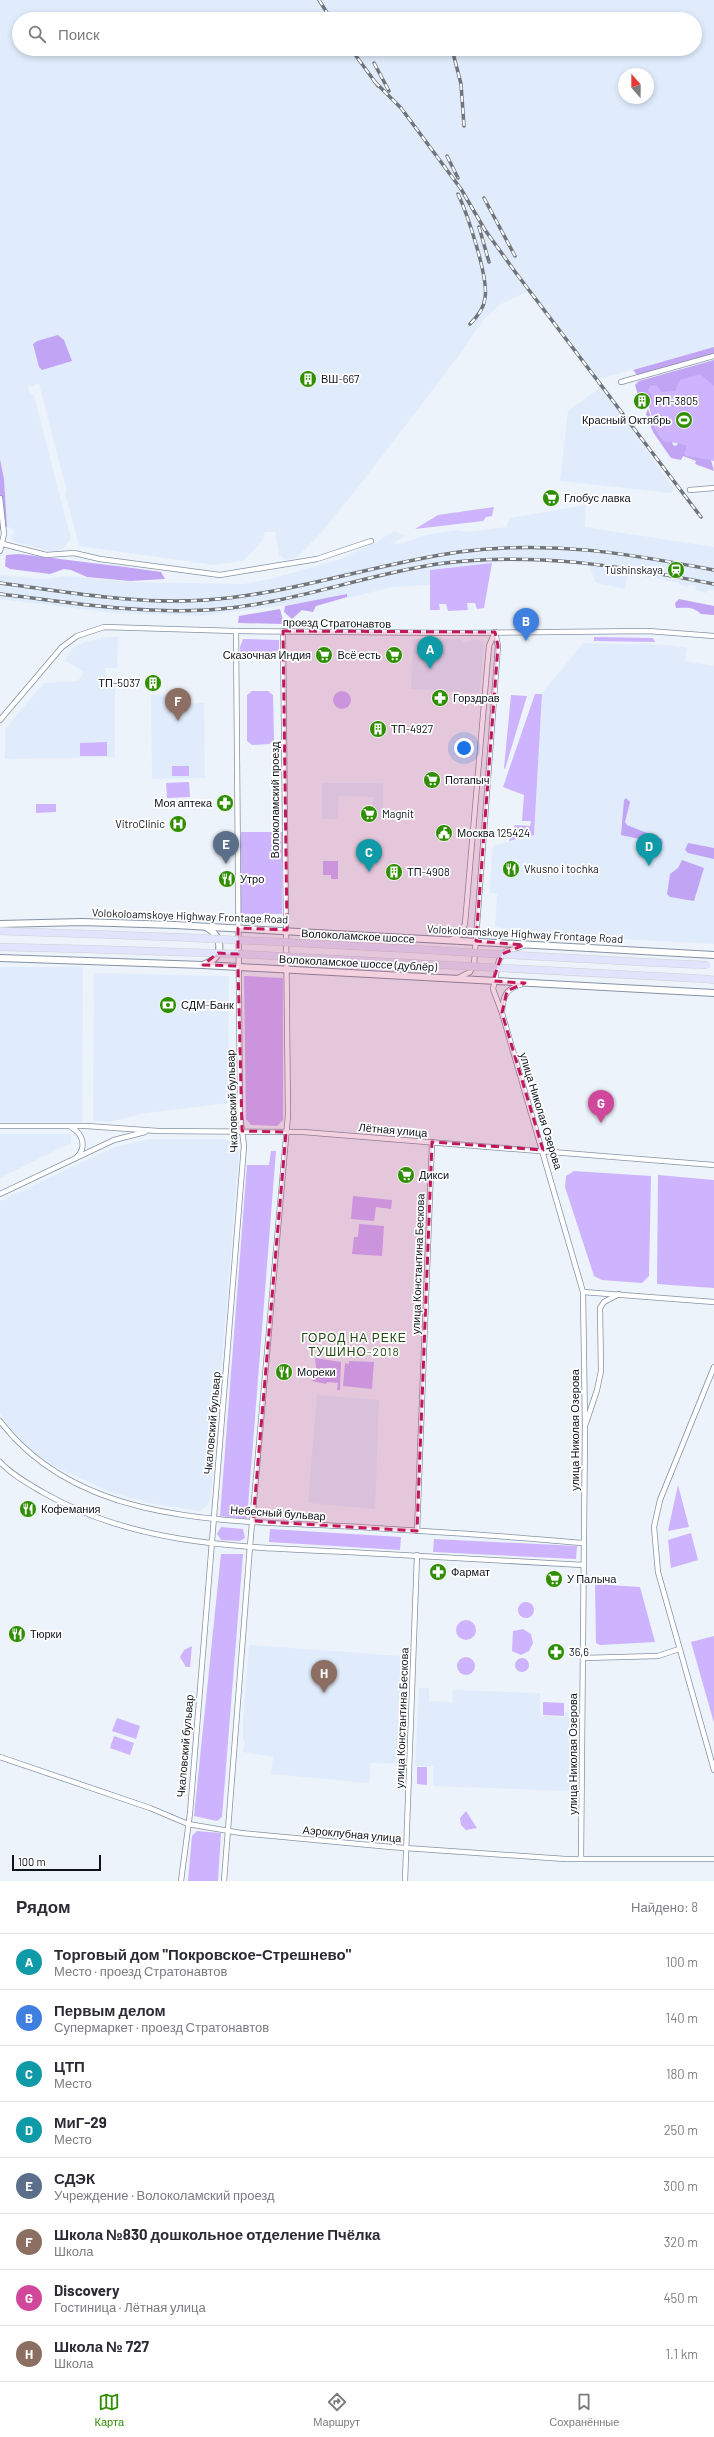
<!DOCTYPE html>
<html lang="ru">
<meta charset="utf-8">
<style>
:root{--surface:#fff;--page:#f7f7f7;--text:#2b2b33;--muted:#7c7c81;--line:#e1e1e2;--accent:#308e02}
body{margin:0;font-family:Barlow,sans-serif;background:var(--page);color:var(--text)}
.compass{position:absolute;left:618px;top:68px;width:36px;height:36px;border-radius:50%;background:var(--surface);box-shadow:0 2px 6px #0003;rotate:339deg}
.scale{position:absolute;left:12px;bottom:10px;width:89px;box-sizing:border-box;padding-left:4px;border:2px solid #0e131a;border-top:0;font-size:11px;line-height:14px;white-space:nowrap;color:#0e131a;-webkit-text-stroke:3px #fff;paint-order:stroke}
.you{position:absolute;left:464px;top:748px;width:14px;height:14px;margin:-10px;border:3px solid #fff;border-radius:50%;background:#1a73e8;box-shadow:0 0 0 6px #1a73e833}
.badge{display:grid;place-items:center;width:26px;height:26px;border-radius:50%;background:var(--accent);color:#fff;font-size:13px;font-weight:700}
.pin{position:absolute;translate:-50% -33px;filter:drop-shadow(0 1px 2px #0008)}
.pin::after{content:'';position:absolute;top:21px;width:14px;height:12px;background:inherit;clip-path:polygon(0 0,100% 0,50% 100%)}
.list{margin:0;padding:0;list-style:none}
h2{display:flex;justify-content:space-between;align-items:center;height:52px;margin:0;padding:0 16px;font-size:17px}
h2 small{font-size:13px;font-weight:400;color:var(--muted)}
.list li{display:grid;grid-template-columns:26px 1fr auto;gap:12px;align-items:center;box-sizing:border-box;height:56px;padding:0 16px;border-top:1px solid var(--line)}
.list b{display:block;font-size:15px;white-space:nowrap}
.list p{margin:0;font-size:13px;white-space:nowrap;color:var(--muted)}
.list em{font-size:13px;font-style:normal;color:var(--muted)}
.icon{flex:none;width:22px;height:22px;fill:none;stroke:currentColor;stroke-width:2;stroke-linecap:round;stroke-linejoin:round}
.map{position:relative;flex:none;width:714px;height:1881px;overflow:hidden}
.search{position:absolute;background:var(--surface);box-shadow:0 2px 6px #0003;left:12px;right:12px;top:12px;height:44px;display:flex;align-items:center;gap:10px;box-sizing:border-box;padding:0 14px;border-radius:22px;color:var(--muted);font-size:15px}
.sheet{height:500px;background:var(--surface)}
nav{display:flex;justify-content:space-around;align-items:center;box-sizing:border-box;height:56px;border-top:1px solid var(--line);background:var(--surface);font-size:11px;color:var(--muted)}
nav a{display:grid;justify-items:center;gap:2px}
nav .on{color:var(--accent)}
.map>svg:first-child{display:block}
</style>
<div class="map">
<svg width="714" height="1881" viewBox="0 0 714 1881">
<rect width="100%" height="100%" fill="#edf3fb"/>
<g fill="#e0ecfc" fill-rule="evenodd">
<path d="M0,0H714V347L595,380L528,292L520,295L501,304L485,318L457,358L363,481L321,533L297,557L286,560L279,555L275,532H265L263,540L243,561L214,565L79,546L65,493L67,492L39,384H38L28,387L30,394L34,395L71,539L63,549L54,552L15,542L11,537L14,533L12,528L7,527L4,479L0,459ZM19,19H695V49H19ZM624,74H648V98H624Z"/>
<polygon points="601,387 674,489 671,493 560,481 568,411"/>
<polygon points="586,505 585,527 714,547 714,590 708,589 707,593 695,590 696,586 689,585 688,587 679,585 679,583 628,573 625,589 596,583 589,566 544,561 506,561 430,570 430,585 393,587 327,603 301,603 201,616 113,613 0,599 0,575 42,579 65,576 134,582 243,584 270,579 340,559 378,541 394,531 405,536 394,543 400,544 426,535 458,530 466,532 506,527 510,518"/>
<polygon points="108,637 118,637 117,668 105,668 106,682 115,682 115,757 5,759 5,729 44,683 78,681 84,672 65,661 68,656 73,648 84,642"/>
<polygon points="413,639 461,639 463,642 470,642 473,639 481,641 484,645 480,693 411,689"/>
<polygon points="583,643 668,645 687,648 685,661 714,666 714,944 526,934 526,931 495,927 497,894 489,893 493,846 534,835 542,693"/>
<polygon points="178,694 178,704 204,703 205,778 152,779 151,695"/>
<polygon points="322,783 383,783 383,819 373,819 373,797 339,796 338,819 322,819"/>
<polygon points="0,967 83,967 82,1122 0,1122"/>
<polygon points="94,973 229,976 228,1103 141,1114 111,1122 93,1121"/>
<polygon points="0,1134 71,1134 71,1143 0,1178"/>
<polygon points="150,1139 225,1139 234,1144 239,1152 211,1493 208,1505 199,1511 149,1503 110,1492 56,1467 31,1451 12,1431 0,1413 0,1201 114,1147"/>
<polygon points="317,1395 379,1400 375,1509 308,1503"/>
<polygon points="249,1645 401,1656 401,1666 405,1667 403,1733 399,1733 398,1745 402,1745 401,1764 371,1763 369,1783 271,1774 273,1757 243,1752 245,1741 243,1740 243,1719"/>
<polygon points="419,1688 429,1688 429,1701 452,1702 453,1690 540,1693 540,1716 564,1717 565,1712 571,1713 569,1791 433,1786 433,1766 415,1766"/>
</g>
<g fill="#ceb3fe">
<polygon points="714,365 714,461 685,455 687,445 664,441 656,430 642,384"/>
<polygon points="494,507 492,516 486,517 483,521 415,529 438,515"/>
<polygon points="492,563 484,608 477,609 475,603 467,603 468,610 448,611 446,604 439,604 440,610 430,610 430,570"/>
<polygon points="594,637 653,638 655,642 594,641"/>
<polygon points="243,639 279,640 279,653 241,660 240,647"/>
<circle cx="342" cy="700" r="9"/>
<polygon points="252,691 268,691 273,695 274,741 269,744 252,745 247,741 247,695"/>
<polygon points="535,694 542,694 534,835 509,841 515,825 530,826 531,821 522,821 524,795 503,787"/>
<polygon points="511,695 527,696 505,769 504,768"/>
<polygon points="107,742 107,756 80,756 80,743"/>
<rect x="172" y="766" width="17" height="10"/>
<polygon points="189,782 190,797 167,798 166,783"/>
<polygon points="36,804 56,804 56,812 36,813"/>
<rect x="241" y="832" width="41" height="82"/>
<polygon points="323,861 338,861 338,879 331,879 331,875 323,875"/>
<polygon points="242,919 283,919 282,923 243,923"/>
<polygon points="244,976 283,978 283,1120 277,1126 251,1125 246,1119"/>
<polygon points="271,1151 276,1151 247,1519 220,1516 247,1165 269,1165"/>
<polygon points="574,1171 651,1176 649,1276 642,1283 602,1280 594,1276 565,1187 566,1176"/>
<polygon points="658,1175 714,1180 714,1288 657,1284"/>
<polygon points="353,1196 392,1200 391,1209 376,1207 374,1221 351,1219"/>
<polygon points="359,1224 384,1226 382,1256 352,1254 354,1237 358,1237"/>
<polygon points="315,1358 341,1362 340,1390 337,1390 338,1383 327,1382 326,1384 312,1381 313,1376 317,1376"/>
<polygon points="349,1361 374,1362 372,1389 343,1386 345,1363 349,1364"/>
<polygon points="678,1485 689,1527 668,1531"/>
<polygon points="221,1527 243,1529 245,1538 240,1541 221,1540 217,1534"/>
<polygon points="270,1529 401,1537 400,1550 269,1542"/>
<polygon points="691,1533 698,1560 671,1568 668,1540"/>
<polygon points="434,1539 577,1546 576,1559 433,1552"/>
<polygon points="221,1554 243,1554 222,1817 217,1821 194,1816"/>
<polygon points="595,1584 640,1587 655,1642 600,1645 596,1643"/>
<circle cx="526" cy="1610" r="8"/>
<circle cx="466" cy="1630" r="10"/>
<polygon points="523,1629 531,1634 533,1643 529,1651 521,1655 512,1651 513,1631"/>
<polygon points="714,1636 714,1723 691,1642"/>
<polygon points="192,1646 190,1667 186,1667 180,1657 184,1650"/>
<circle cx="466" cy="1666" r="9"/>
<circle cx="522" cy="1665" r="7"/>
<polygon points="543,1702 564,1703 564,1716 543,1715"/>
<polygon points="117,1718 140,1726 136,1739 112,1731"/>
<polygon points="114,1736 134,1743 130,1755 110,1748"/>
<polygon points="417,1767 427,1767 427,1785 417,1784"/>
<polygon points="466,1811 477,1828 466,1830 461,1825 460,1818"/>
<polygon points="197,1831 221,1833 218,1881 188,1881 192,1836"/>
</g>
<g fill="#c2a4f5">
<polygon points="58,335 64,340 72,361 42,370 39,367 33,344 37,341"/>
<polygon points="714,347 714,354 638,376 633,370"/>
<polygon points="714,360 714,386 700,374 680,380 675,391 662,392 656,385 650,386 648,390 652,396 652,401 648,404 645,396 639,398 635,385 639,381"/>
<polygon points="648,409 656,430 664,441 672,442 673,445 676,446 678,443 687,445 685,455 711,460 714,471 695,464 696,461 683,456 681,460 671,458 653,432 646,414"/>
<polygon points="0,459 4,479 7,527 0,530"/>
<path d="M19,554C66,560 113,565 161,572L165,579L130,581L87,577L71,570L64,569L50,574L10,569L5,566L6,555Z"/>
<polygon points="347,594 347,597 316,606 313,612 302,610 292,619 284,612 285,606"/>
<path d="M679,599L714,606V615L701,614C692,606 687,608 676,608L675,603Z"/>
<polygon points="280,609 284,624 238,623 239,616"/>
<polygon points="626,798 630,802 625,822 627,825 662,839 663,844 621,835 624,800"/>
<polygon points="688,843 714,848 714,859 688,853 685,850"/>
<polygon points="682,860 704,868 694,901 670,897 667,894 670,874 678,868"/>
</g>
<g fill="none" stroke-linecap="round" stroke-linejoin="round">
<g stroke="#8593a4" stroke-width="6">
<g id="minor">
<polyline points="621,382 714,356"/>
<polyline points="690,490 714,488"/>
<polyline points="0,498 4,534 0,551"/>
<polyline points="3,544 46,555 74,553 100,559 220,575 317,559 371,541"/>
<polyline points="0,720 62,647 77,636 104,627 236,631 458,633 648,631 714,636"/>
<polyline points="452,939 460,935 465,924 489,646 495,632"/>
<polyline points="523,946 505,952 499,960 493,989 502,1013 583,1292 585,1426 581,1859"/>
<polyline points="458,978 470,972 474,965 498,646 495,632"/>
<path d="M502,1012C503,995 506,989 522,984"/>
<polyline points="0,1126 87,1126 158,1131 303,1132 714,1165"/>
<path d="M71,1127C83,1134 87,1147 77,1157"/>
<polyline points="0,1194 114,1140 145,1132"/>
<polyline points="583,1292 714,1302"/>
<polyline points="714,1367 660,1500 654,1527 658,1572 714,1770"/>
<path d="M0,1421C82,1529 237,1520 359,1527C434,1532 509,1536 583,1543"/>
<polyline points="586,1423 597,1390 601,1371 600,1308 604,1302 619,1294"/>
<path d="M0,1462C12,1475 29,1484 44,1493C141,1549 257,1547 365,1553C438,1557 511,1561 583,1565"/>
<polyline points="417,1531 432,1142"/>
<polyline points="583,1658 658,1656 679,1649"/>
<polyline points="0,1757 150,1808 188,1824 241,1833 391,1847 565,1859 714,1859"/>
<polyline points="181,1881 190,1813 244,1146 240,1115 236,631"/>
<polyline points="224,1881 250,1546 288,1115 283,631"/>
<polyline points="405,1881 417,1555"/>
</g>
</g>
<g stroke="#8593a4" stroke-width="8">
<g id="tertiary">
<polyline points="0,924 82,922 175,925 714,955"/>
<polyline points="0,958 203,965 714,993"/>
<path d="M205,964C225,957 223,936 206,927"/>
</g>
</g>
<g stroke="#cfd0d1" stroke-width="8">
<g id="primary">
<polyline points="0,931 88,934"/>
<polyline points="0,947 87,949"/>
<polyline points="707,979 714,980"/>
</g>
</g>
<use href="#minor" stroke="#fff" stroke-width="4.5"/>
<use href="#tertiary" stroke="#fff" stroke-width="6"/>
<use href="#primary" stroke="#e0e4fd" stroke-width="7"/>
<g stroke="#70757c" stroke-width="3.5">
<g id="rail">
<polyline points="319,0 331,19"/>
<polyline points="351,49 378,86"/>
<polyline points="452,49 461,84 464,126"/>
<polyline points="374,63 389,91"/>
<polyline points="375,82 401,108 461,189 485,230 516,273 701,517"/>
<polyline points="447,156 458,178"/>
<path d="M458,194C467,213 489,278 485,298C484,308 478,316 470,324"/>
<polyline points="484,198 515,256"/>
<polyline points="479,227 489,262"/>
<path d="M0,583C68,592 137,605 206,600C292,594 374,564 459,552C550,540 625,553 714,570"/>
<path d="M0,594C68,602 137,614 206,610C285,606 359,576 437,564C531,551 622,566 714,584"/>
</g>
</g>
<use href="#rail" stroke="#fff" stroke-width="2" stroke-dasharray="6" stroke-linecap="butt"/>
<g stroke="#cfd0d1" stroke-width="8" stroke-linecap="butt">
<g id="primary-bridge">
<path d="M88,934C294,940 501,956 707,965"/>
<polyline points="87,949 239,954 707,979"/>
</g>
</g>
<use href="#primary-bridge" stroke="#e0e4fd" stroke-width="7"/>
</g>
<path fill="#c2185b" fill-opacity="0.2" stroke="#c2185b" stroke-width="3" stroke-dasharray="8 5" stroke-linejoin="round" d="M283,631L495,632L498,646L476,941L524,945L502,954L493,981L525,983L507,991L502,1013L543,1150L432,1142L417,1531L253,1521L286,1132L242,1131L238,966L203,965L218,953L238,954V928L287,930Z"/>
<defs>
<g id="building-disc" transform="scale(0.9)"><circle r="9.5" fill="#308e02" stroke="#fff"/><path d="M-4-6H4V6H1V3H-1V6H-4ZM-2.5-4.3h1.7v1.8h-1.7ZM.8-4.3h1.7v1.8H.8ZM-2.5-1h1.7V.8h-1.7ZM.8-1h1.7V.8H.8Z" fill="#fff"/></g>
<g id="stadium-disc" transform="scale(0.9)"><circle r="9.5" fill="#308e02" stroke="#fff"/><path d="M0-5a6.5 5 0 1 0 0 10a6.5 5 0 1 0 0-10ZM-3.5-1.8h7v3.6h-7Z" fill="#fff"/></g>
<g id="supermarket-disc" transform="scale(0.9)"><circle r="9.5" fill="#308e02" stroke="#fff"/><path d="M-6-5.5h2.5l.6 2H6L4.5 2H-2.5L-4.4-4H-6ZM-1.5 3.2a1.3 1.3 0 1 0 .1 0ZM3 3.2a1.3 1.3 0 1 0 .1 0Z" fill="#fff"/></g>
<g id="station-disc" transform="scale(0.9)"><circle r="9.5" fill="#308e02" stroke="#fff"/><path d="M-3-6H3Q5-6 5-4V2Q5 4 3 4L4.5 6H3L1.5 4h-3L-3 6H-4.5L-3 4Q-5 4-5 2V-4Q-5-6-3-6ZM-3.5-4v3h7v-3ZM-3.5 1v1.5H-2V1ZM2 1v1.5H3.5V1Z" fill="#fff"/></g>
<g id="pharmacy-disc" transform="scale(0.9)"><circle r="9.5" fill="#308e02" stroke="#fff"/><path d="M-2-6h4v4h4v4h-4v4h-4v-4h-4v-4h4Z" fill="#fff"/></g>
<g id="hospital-disc" transform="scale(0.9)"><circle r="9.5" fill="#308e02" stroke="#fff"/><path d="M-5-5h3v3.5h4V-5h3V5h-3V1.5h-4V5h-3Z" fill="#fff"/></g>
<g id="civic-disc" transform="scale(0.9)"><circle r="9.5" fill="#308e02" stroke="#fff"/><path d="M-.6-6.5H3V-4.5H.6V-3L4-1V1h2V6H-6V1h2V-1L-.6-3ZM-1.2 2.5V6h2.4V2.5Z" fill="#fff"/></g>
<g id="restaurant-disc" transform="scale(0.9)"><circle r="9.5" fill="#308e02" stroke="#fff"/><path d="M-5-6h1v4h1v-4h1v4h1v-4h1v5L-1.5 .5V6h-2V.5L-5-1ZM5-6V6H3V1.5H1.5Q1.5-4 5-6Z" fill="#fff"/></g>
<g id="bank-disc" transform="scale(0.9)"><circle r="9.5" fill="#308e02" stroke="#fff"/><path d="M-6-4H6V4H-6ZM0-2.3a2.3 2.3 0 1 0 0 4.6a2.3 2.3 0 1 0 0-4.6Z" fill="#fff"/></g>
</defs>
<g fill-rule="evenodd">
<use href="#building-disc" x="308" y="379"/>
<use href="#building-disc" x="642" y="401"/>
<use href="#stadium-disc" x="684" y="420"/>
<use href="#supermarket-disc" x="551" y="498"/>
<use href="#station-disc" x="676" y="570"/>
<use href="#supermarket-disc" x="324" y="655"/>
<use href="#supermarket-disc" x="394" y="655"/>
<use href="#building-disc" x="153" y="683"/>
<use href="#pharmacy-disc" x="440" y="698"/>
<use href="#building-disc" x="378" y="729"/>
<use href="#supermarket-disc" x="432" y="780"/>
<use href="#pharmacy-disc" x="225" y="803"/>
<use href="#supermarket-disc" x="369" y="814"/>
<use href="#hospital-disc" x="178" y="824"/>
<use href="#civic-disc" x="444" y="833"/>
<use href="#restaurant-disc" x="511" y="869"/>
<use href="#building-disc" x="394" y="872"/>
<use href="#restaurant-disc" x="227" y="879"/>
<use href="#bank-disc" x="168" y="1005"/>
<use href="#supermarket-disc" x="406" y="1175"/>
<use href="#restaurant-disc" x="284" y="1372"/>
<use href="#restaurant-disc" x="28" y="1509"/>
<use href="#pharmacy-disc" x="438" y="1572"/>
<use href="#supermarket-disc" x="554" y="1579"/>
<use href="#restaurant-disc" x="17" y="1634"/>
<use href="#pharmacy-disc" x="556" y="1652"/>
</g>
<g text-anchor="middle" stroke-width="3.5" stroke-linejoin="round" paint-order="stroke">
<g font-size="11" fill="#0e131a" stroke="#fff" text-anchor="start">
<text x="321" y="383">ВШ-667</text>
<text x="655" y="405">РП-3805</text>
<text x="671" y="424" text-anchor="end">Красный Октябрь</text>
<text x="564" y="502">Глобус лавка</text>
<text x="663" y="574" text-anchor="end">Tushinskaya</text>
<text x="311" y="659" text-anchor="end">Сказочная Индия</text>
<text x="381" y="659" text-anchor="end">Всё есть</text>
<text x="140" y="687" text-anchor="end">ТП-5037</text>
<text x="453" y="702">Горздрав</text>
<text x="391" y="733">ТП-4927</text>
<text x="445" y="784">Потапыч</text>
<text x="212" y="807" text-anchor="end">Моя аптека</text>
<text x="382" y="818">Magnit</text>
<text x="165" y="828" text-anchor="end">VitroClinic</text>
<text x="457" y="837">Москва 125424</text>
<text x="524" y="873">Vkusno i tochka</text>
<text x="407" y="876">ТП-4908</text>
<text x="240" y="883">Утро</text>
<text x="181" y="1009">СДМ-Банк</text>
<text x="419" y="1179">Дикси</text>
<text x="297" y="1376">Мореки</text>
<text x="41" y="1513">Кофемания</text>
<text x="451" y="1576">Фармат</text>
<text x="567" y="1583">У Палыча</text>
<text x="30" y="1638">Тюрки</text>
<text x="569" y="1656">36,6</text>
</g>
<g font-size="11" fill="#0e131a" stroke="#fff">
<text transform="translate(337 623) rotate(1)" y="4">проезд Стратонавтов</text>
<text transform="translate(275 800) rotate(-90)" y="4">Волоколамский проезд</text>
<text transform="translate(190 916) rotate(2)" y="4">Volokoloamskoye Highway Frontage Road</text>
<text transform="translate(525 934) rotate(3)" y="4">Volokoloamskoye Highway Frontage Road</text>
<text transform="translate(358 936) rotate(3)" y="4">Волоколамское шоссе</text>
<text transform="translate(358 963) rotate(3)" y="4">Волоколамское шоссе (дублёр)</text>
<text transform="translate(232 1101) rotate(-92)" y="4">Чкаловский бульвар</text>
<text transform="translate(541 1111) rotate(73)" y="4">улица Николая Озерова</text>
<text transform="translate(393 1130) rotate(5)" y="4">Лётная улица</text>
<text transform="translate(418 1264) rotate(-88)" y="4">улица Константина Бескова</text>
<text transform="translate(212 1423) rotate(-85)" y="4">Чкаловский бульвар</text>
<text transform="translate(575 1430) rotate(-90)" y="4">улица Николая Озерова</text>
<text transform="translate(278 1513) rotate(4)" y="4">Небесный бульвар</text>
<text transform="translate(402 1718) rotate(-88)" y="4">улица Константина Бескова</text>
<text transform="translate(185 1746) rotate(-85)" y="4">Чкаловский бульвар</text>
<text transform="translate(573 1754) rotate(-90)" y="4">улица Николая Озерова</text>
<text transform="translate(352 1834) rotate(5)" y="4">Аэроклубная улица</text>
</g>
<g font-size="12" letter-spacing="1" fill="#1f4b11" stroke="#fff">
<text x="354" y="1342">ГОРОД НА РЕКЕ<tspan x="354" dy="14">ТУШИНО-2018</tspan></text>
</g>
</g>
</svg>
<svg class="compass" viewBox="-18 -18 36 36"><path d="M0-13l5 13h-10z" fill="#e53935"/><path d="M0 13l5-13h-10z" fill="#7c7c81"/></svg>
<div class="scale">100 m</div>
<div class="you"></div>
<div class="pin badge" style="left:430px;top:669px;background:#0f9aa8">A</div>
<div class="pin badge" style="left:526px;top:641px;background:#3f7fe0">B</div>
<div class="pin badge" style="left:369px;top:872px;background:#0f9aa8">C</div>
<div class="pin badge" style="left:649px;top:866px;background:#0f9aa8">D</div>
<div class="pin badge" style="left:226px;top:864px;background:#5c6f8a">E</div>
<div class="pin badge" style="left:178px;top:721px;background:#8d6e63">F</div>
<div class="pin badge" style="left:601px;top:1123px;background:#d1479c">G</div>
<div class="pin badge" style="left:324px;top:1693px;background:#8d6e63">H</div>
<div class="search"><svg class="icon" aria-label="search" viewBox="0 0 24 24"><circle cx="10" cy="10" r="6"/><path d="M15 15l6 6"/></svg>Поиск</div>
</div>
<section class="sheet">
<h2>Рядом<small>Найдено: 8</small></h2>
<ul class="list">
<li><span class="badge" style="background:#0f9aa8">A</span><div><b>Торговый дом &quot;Покровское-Стрешнево&quot;</b><p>Место · проезд Стратонавтов</p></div><em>100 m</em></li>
<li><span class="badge" style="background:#3f7fe0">B</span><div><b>Первым делом</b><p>Супермаркет · проезд Стратонавтов</p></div><em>140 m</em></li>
<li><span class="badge" style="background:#0f9aa8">C</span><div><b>ЦТП</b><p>Место</p></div><em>180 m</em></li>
<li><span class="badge" style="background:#0f9aa8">D</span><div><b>МиГ-29</b><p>Место</p></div><em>250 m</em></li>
<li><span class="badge" style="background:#5c6f8a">E</span><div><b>СДЭК</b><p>Учреждение · Волоколамский проезд</p></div><em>300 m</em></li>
<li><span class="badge" style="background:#8d6e63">F</span><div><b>Школа №830 дошкольное отделение Пчёлка</b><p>Школа</p></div><em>320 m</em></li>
<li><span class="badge" style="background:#d1479c">G</span><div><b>Discovery</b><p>Гостиница · Лётная улица</p></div><em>450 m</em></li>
<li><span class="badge" style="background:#8d6e63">H</span><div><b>Школа № 727</b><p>Школа</p></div><em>1.1 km</em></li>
</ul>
</section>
<nav>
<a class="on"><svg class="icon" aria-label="map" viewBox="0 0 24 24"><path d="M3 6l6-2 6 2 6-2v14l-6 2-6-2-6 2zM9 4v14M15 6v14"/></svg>Карта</a>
<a><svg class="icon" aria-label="directions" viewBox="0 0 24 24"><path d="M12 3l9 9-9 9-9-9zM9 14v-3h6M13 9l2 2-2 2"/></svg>Маршрут</a>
<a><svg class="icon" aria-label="saved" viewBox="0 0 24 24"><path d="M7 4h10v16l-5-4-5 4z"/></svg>Сохранённые</a>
</nav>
